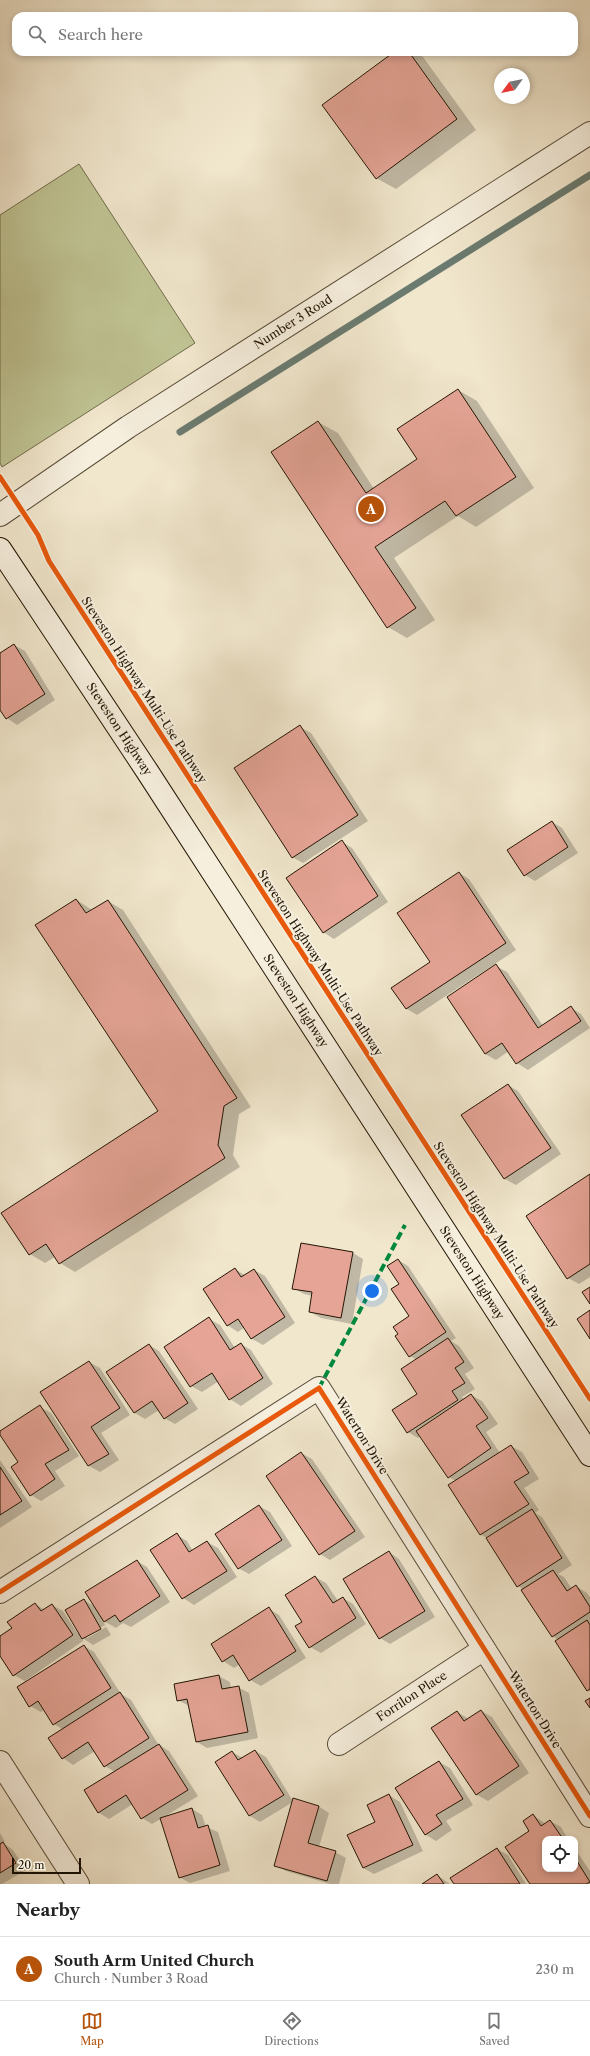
<!DOCTYPE html>
<meta charset="utf-8">
<style>
:root{--surface:#fff;--page:#f2f2f2;--text:#222;--muted:#767676;--line:#e0e0e0;--accent:#b45309}
body{margin:0;font-family:"Libre Caslon Text",serif;background:var(--page);color:var(--text)}
.controls{position:absolute;right:12px;bottom:12px;display:grid;overflow:hidden;border-radius:8px;box-shadow:0 2px 6px #0003}
.controls button{width:36px;height:36px;display:grid;place-items:center;padding:0;border:0;border-bottom:1px solid var(--line);background:var(--surface);color:var(--text);font:20px sans-serif}
.compass{position:absolute;left:494px;top:68px;width:36px;height:36px;border-radius:50%;background:var(--surface);box-shadow:0 2px 6px #0003;rotate:237deg}
.scale{position:absolute;left:12px;bottom:10px;width:69px;box-sizing:border-box;padding-left:4px;border:2px solid #231503;border-top:0;font-size:11px;line-height:14px;white-space:nowrap;color:#231503;-webkit-text-stroke:3px #f6efde;paint-order:stroke}
.you{position:absolute;left:372px;top:1291px;width:14px;height:14px;margin:-10px;border:3px solid #fff;border-radius:50%;background:#1a73e8;box-shadow:0 0 0 6px #1a73e833}
.badge{display:grid;place-items:center;width:26px;height:26px;border-radius:50%;background:var(--accent);color:#fff;font-size:13px;font-weight:700}
.pin{position:absolute;translate:-50% -50%;border:2px solid #fff;box-shadow:0 1px 4px #0006}
.list{margin:0;padding:0;list-style:none}
h2{display:flex;justify-content:space-between;align-items:center;height:52px;margin:0;padding:0 16px;font-size:17px}
h2 small{font-size:13px;font-weight:400;color:var(--muted)}
.list li{display:grid;grid-template-columns:26px 1fr auto;gap:12px;align-items:center;box-sizing:border-box;height:64px;padding:0 16px;border-top:1px solid var(--line)}
.list b{display:block;font-size:15px;white-space:nowrap}
.list p{margin:0;font-size:13px;white-space:nowrap;color:var(--muted)}
.list em{font-size:13px;font-style:normal;color:var(--muted)}
.icon{flex:none;width:22px;height:22px;fill:none;stroke:currentColor;stroke-width:2;stroke-linecap:round;stroke-linejoin:round}
.map{position:relative;flex:none;width:590px;height:1884px;overflow:hidden}
.search{position:absolute;background:var(--surface);box-shadow:0 2px 6px #0003;left:12px;right:12px;top:12px;height:44px;display:flex;align-items:center;gap:10px;box-sizing:border-box;padding:0 14px;border-radius:12px;color:var(--muted);font-size:15px}
.sheet{height:116px;background:var(--surface)}
nav{display:flex;justify-content:space-around;align-items:center;box-sizing:border-box;height:56px;border-top:1px solid var(--line);background:var(--surface);font-size:11px;color:var(--muted)}
nav a{display:grid;justify-items:center;gap:2px}
nav .on{color:var(--accent)}
.map>svg:first-child{display:block}
</style>
<div class="map">
<svg width="590" height="1884" viewBox="0 0 590 1884">
<rect width="100%" height="100%" fill="#f1e7cd"/>
<filter id="stains"><feTurbulence type="fractalNoise" baseFrequency=".005" numOctaves="4"/><feColorMatrix values="0 0 0 0 .2 0 0 0 0 .09 0 0 0 0 .02 0 0 0 .5 -.17"/></filter>
<radialGradient id="worn" r=".72"><stop offset=".6" stop-color="#630" stop-opacity="0"/><stop offset="1" stop-color="#630" stop-opacity=".3"/></radialGradient>
<polygon fill="#c0c494" stroke="#726c4c" points="79,164 195,343 2,467 0,463 0,215"/>
<g fill="#0003" fill-rule="evenodd">
<polygon points="396,52 413,52 423,57 476,130 396,189 376,178"/>
<polygon points="458,390 477,401 534,488 476,527 458,516 394,558 435,620 407,638 388,627 318,422 338,433 374,489 418,459"/>
<polygon points="14,645 25,651 55,700 17,725 7,718 0,708 0,654"/>
<polygon points="300,727 311,733 368,821 303,863 292,857"/>
<polygon points="552,822 562,828 578,853 535,881 525,875"/>
<polygon points="342,842 352,848 388,902 334,939 323,932"/>
<polygon points="459,873 469,879 516,950 417,1015 407,1009 393,988 432,962"/>
<polygon points="77,900 92,910 108,901 123,910 251,1107 239,1114 233,1155 240,1167 75,1272 60,1263 55,1257 45,1263 30,1254 159,1111"/>
<polygon points="496,966 507,972 543,1026 571,1008 581,1014 590,1028 528,1070 517,1063 509,1051 496,1060 485,1054"/>
<polygon points="508,1085 518,1091 561,1154 516,1185 505,1179 462,1115"/>
<polygon points="590,1175 590,1277 579,1284 568,1278 527,1216"/>
<polygon points="301,1244 353,1253 363,1259 352,1324 321,1318 310,1312 313,1296 304,1294 293,1288"/>
<polygon points="398,1260 408,1266 456,1338 451,1341 459,1346 474,1368 465,1374 475,1389 462,1397 464,1400 471,1395 482,1401 498,1424 486,1432 500,1453 511,1446 522,1452 539,1479 524,1488 539,1510 535,1513 542,1517 572,1565 558,1574 564,1577 572,1589 576,1586 587,1593 590,1597 590,1692 556,1641 558,1640 553,1636 524,1590 518,1586 488,1539 480,1534 456,1481 449,1477 421,1436 418,1438 408,1432 419,1394 417,1360 410,1356 410,1316 400,1284"/>
<polygon points="235,1269 246,1276 254,1270 265,1276 295,1323 263,1345 252,1339 245,1327 238,1332 227,1325"/>
<polygon points="209,1319 220,1325 235,1348 241,1344 251,1350 273,1384 241,1406 230,1399 219,1381 202,1392 191,1386"/>
<polygon points="149,1345 159,1351 198,1409 175,1424 164,1418 159,1410 145,1419 135,1413 108,1372"/>
<polygon points="89,1362 100,1368 130,1415 101,1433 119,1460 100,1472 89,1466 42,1393"/>
<polygon points="40,1407 51,1413 79,1456 55,1471 65,1486 41,1501 31,1495 19,1462 0,1433"/>
<polygon points="301,1453 312,1459 365,1537 330,1560 320,1554"/>
<polygon points="0,1460 32,1507 0,1528"/>
<polygon points="259,1506 270,1512 292,1546 249,1574 238,1568"/>
<polygon points="177,1535 187,1541 193,1551 207,1542 218,1548 237,1577 194,1605 183,1598 152,1551"/>
<polygon points="389,1552 399,1559 435,1617 390,1644 380,1638"/>
<path d="M137,1561L147,1567L170,1602L131,1627L123,1623L116,1628L102,1620L111,1635L93,1645L81,1637L83,1641L25,1681L14,1675L0,1655V1637L13,1629L35,1604L45,1610L52,1605L63,1611L78,1634L84,1600L96,1607ZM105,1625L106,1627L87,1638V1636Z"/>
<polygon points="315,1577 326,1583 338,1601 343,1598 353,1604 366,1624 321,1653 310,1647 303,1622"/>
<polygon points="269,1609 279,1615 306,1658 261,1686 250,1680 240,1664 234,1668 223,1661 212,1644"/>
<polygon points="84,1646 94,1652 121,1694 131,1700 158,1744 169,1751 198,1796 164,1817 192,1809 202,1815 206,1827 218,1832 230,1871 190,1883 179,1877 161,1819 152,1824 142,1818 133,1804 109,1819 99,1813 115,1772 105,1766 95,1751 73,1765 63,1758 64,1730 54,1724 45,1709 41,1712 30,1706"/>
<polygon points="219,1676 230,1682 231,1688 238,1687 249,1693 258,1738 207,1748 197,1742 189,1706 178,1700"/>
<polygon points="481,1711 492,1717 529,1773 488,1801 477,1795 433,1728 457,1712 469,1719"/>
<polygon points="255,1751 266,1757 293,1801 318,1806 329,1813 319,1847 335,1852 346,1858 339,1884 330,1884 286,1871 275,1865 293,1802 260,1822 250,1816 216,1762 232,1752 243,1758"/>
<polygon points="439,1762 450,1768 473,1805 446,1821 452,1830 436,1841 426,1835"/>
<polygon points="389,1795 400,1802 423,1851 374,1874 363,1868 376,1822"/>
<polygon points="533,1815 546,1824 550,1821 561,1827 568,1839 545,1839 545,1869 575,1869 575,1849 590,1871 590,1884 531,1884 531,1831"/>
<polygon points="0,1833 5,1842 3,1843 13,1850 26,1870 2,1884 0,1884"/>
<polygon points="497,1849 508,1855 526,1884 455,1884"/>
<polygon points="437,1875 450,1884 423,1884"/>
</g>
<g fill="none" stroke-linecap="round" stroke-linejoin="round">
<polyline stroke="#6b7b70" stroke-width="7" points="180,432 590,175"/>
</g>
<g fill="#e5a496" stroke="#231503">
<polygon points="394,52 409,52 457,119 376,179 322,105"/>
<polygon points="458,389 516,477 456,516 445,501 375,547 416,608 387,628 271,452 318,421 366,493 417,459 397,429"/>
<polygon points="14,644 45,694 6,719 0,710 0,653"/>
<polygon points="300,725 358,815 292,858 234,768"/>
<polygon points="552,821 568,847 524,876 507,850"/>
<polygon points="342,840 378,896 323,933 286,878"/>
<polygon points="459,872 506,943 406,1009 391,988 430,962 397,913"/>
<polygon points="76,899 86,913 108,900 237,1098 224,1106 218,1145 225,1158 59,1264 46,1244 29,1255 1,1213 158,1111 35,925"/>
<polygon points="496,964 538,1028 571,1006 581,1021 516,1064 502,1043 485,1054 447,997"/>
<polygon points="508,1084 551,1148 504,1179 461,1115"/>
<polygon points="590,1174 590,1264 567,1279 526,1216"/>
<polygon points="301,1243 353,1252 341,1318 309,1312 312,1292 292,1289"/>
<polygon points="398,1259 446,1332 409,1357 395,1336 398,1334 393,1327 409,1316 391,1289 399,1284 387,1266"/>
<polygon points="235,1268 241,1277 254,1269 285,1317 251,1339 238,1319 227,1326 203,1289"/>
<polygon points="590,1287 590,1304 582,1292"/>
<polygon points="590,1310 590,1339 577,1319"/>
<polygon points="209,1317 230,1350 241,1343 263,1378 229,1400 212,1373 190,1387 164,1347"/>
<polygon points="448,1338 464,1362 455,1368 465,1383 452,1391 458,1400 407,1433 392,1410 417,1394 401,1369"/>
<polygon points="149,1344 188,1403 164,1419 152,1401 134,1413 106,1372"/>
<polygon points="89,1361 120,1408 91,1427 109,1454 88,1466 40,1392"/>
<polygon points="471,1394 488,1418 476,1426 491,1448 448,1478 416,1431"/>
<polygon points="40,1405 69,1450 45,1464 55,1479 30,1496 11,1467 18,1462 0,1435 0,1431"/>
<polygon points="511,1445 529,1473 514,1482 529,1504 480,1535 448,1485"/>
<polygon points="301,1452 355,1531 319,1555 266,1476"/>
<polygon points="0,1467 22,1501 0,1515"/>
<polygon points="259,1505 282,1540 238,1569 215,1534"/>
<polygon points="532,1509 562,1558 517,1587 486,1538"/>
<polygon points="177,1533 189,1552 207,1541 227,1571 182,1599 150,1550"/>
<polygon points="389,1551 425,1611 379,1639 343,1579"/>
<polygon points="137,1560 160,1596 120,1622 115,1615 104,1622 85,1592"/>
<polygon points="553,1570 567,1591 576,1585 590,1607 590,1612 552,1637 521,1590"/>
<polygon points="315,1576 333,1603 343,1597 356,1618 309,1648 295,1626 302,1622 285,1595"/>
<polygon points="84,1599 101,1629 82,1639 65,1610"/>
<polygon points="35,1603 41,1611 52,1604 73,1635 13,1676 0,1656 0,1636 12,1628 7,1622"/>
<polygon points="269,1607 296,1651 249,1681 233,1655 222,1662 211,1644"/>
<polygon points="587,1620 590,1625 590,1689 587,1691 555,1641"/>
<polygon points="84,1645 111,1688 53,1725 38,1701 29,1707 17,1687"/>
<polygon points="219,1675 222,1689 239,1686 248,1732 196,1742 187,1699 177,1701 174,1684"/>
<polygon points="120,1692 149,1738 104,1767 88,1742 62,1759 48,1738"/>
<polygon points="590,1698 590,1708 585,1701"/>
<polygon points="481,1710 519,1766 476,1795 431,1728 457,1711 464,1721"/>
<polygon points="159,1744 188,1790 141,1819 126,1795 98,1813 84,1790"/>
<polygon points="255,1750 284,1795 249,1816 215,1762 232,1751 238,1760"/>
<polygon points="439,1761 463,1799 436,1815 442,1824 425,1835 395,1788"/>
<polygon points="389,1794 413,1845 363,1868 347,1835 375,1822 367,1805"/>
<polygon points="293,1798 319,1806 308,1843 336,1851 327,1881 274,1866"/>
<polygon points="192,1808 198,1828 208,1825 220,1865 179,1878 160,1818"/>
<polygon points="533,1814 541,1826 550,1820 563,1839 545,1839 545,1869 575,1869 575,1858 590,1882 586,1884 530,1884 505,1847 529,1831 523,1821"/>
<polygon points="3,1842 16,1863 0,1873 0,1844"/>
<polygon points="497,1848 520,1884 454,1884 450,1878"/>
<polygon points="437,1874 444,1884 422,1884"/>
</g>
<g fill="none" stroke-linecap="round" stroke-linejoin="round">
<g stroke="#564a36" stroke-width="24">
<g id="minor">
<path id="s1" d="M0,515L128,427L590,133"/>
<polyline points="0,1592 319,1388 590,1816"/>
<path id="s2" d="M339,1744L484,1649"/>
<polyline points="0,1762 78,1884"/>
</g>
</g>
<g stroke="#231503" stroke-width="24">
<g id="secondary">
<path id="s3" d="M0,549L147,771L590,1455"/>
</g>
</g>
<use href="#minor" stroke="#f6efde" stroke-width="22"/>
<use href="#secondary" stroke="#f6efde" stroke-width="22"/>
<polyline stroke="#00873e" stroke-width="4" stroke-dasharray="8 4" stroke-linecap="butt" points="319,1388 405,1225"/>
<g stroke="#f6efde" stroke-width="8">
<g id="cycleway">
<polyline points="0,477 38,535 49,561 590,1399"/>
<polyline points="0,1592 319,1388 590,1816"/>
</g>
</g>
<use href="#cycleway" stroke="#e8590c" stroke-width="5"/>
</g>
<g text-anchor="middle" stroke-width="4" stroke-linejoin="round" paint-order="stroke">
<g font-size="12" fill="#231503" stroke="#f6efde">
<text dy="4" stroke="none"><textPath href="#s1" startOffset="351">Number 3 Road</textPath></text>
<text transform="translate(144 690) rotate(57)" y="4">Steveston Highway Multi-Use Pathway</text>
<text dy="4" stroke="none"><textPath href="#s3" startOffset="216">Steveston Highway</textPath></text>
<text transform="translate(320 963) rotate(57)" y="4">Steveston Highway Multi-Use Pathway</text>
<text dy="4" stroke="none"><textPath href="#s3" startOffset="540">Steveston Highway</textPath></text>
<text transform="translate(496 1235) rotate(57)" y="4">Steveston Highway Multi-Use Pathway</text>
<text dy="4" stroke="none"><textPath href="#s3" startOffset="864">Steveston Highway</textPath></text>
<text transform="translate(362 1436) rotate(58)" y="4">Waterton Drive</text>
<text dy="4" stroke="none"><textPath href="#s2" startOffset="87">Forrilon Place</textPath></text>
<text transform="translate(535 1710) rotate(58)" y="4">Waterton Drive</text>
</g>
</g>
<rect width="100%" height="100%" filter="url(#stains)"/>
<rect width="100%" height="100%" fill="url(#worn)"/>
</svg>
<div class="controls">
<button><svg class="icon" aria-label="locate" viewBox="0 0 24 24"><circle cx="12" cy="12" r="6"/><path d="M12 2v4M12 18v4M2 12h4M18 12h4"/></svg></button>
</div>
<svg class="compass" viewBox="-18 -18 36 36"><path d="M0-13l5 13h-10z" fill="#e53935"/><path d="M0 13l5-13h-10z" fill="#767676"/></svg>
<div class="scale">20 m</div>
<div class="you"></div>
<div class="pin badge" style="left:371px;top:509px">A</div>
<div class="search"><svg class="icon" aria-label="search" viewBox="0 0 24 24"><circle cx="10" cy="10" r="6"/><path d="M15 15l6 6"/></svg>Search here</div>
</div>
<section class="sheet">
<h2>Nearby<small></small></h2>
<ul class="list">
<li><span class="badge">A</span><div><b>South Arm United Church</b><p>Church · Number 3 Road</p></div><em>230 m</em></li>
</ul>
</section>
<nav>
<a class="on"><svg class="icon" aria-label="map" viewBox="0 0 24 24"><path d="M3 6l6-2 6 2 6-2v14l-6 2-6-2-6 2zM9 4v14M15 6v14"/></svg>Map</a>
<a><svg class="icon" aria-label="directions" viewBox="0 0 24 24"><path d="M12 3l9 9-9 9-9-9zM9 14v-3h6M13 9l2 2-2 2"/></svg>Directions</a>
<a><svg class="icon" aria-label="saved" viewBox="0 0 24 24"><path d="M7 4h10v16l-5-4-5 4z"/></svg>Saved</a>
</nav>
